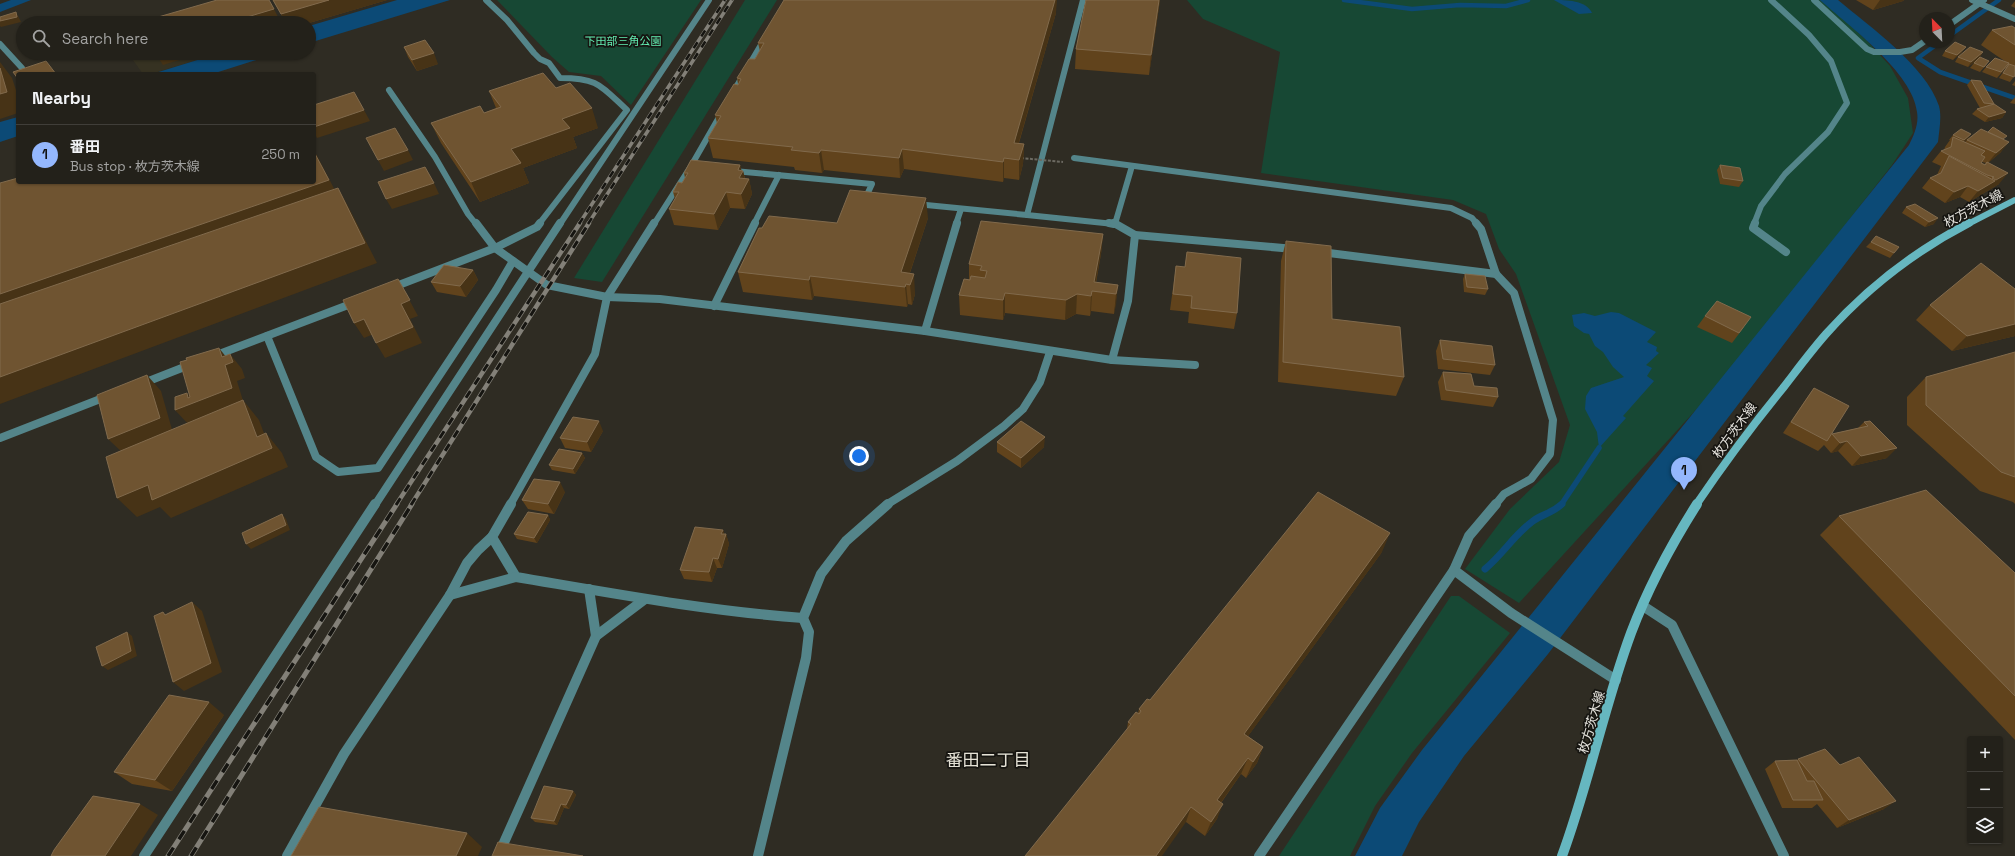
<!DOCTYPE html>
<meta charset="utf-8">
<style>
:root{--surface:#23211a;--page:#2b2923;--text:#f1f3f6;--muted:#a3a3a2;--line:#403e39;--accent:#94b7fd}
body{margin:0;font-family:"Space Grotesk","Noto Sans JP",sans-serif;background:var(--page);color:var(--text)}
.controls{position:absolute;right:12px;bottom:12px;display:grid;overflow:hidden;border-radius:4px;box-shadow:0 1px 3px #0004}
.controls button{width:36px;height:36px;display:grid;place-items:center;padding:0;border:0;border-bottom:1px solid var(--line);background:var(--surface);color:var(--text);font:20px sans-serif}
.compass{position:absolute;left:1919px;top:12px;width:36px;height:36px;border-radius:50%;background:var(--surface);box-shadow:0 1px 3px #0004;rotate:336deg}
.you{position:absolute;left:859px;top:456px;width:14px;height:14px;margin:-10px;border:3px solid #fff;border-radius:50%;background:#1a73e8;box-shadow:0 0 0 6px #1a73e833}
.badge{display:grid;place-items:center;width:26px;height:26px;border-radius:50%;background:var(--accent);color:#111;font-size:13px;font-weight:700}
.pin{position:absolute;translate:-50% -33px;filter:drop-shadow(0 1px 2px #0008)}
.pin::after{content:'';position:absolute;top:21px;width:14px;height:12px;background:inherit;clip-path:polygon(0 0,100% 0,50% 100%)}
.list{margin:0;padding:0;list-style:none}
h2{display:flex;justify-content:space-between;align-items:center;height:52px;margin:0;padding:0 16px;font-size:17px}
h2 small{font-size:13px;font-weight:400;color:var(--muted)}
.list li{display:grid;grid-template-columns:26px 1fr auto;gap:12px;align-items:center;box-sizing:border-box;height:60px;padding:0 16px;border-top:1px solid var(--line)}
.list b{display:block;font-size:15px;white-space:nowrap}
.list p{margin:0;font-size:13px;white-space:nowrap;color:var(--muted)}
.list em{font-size:13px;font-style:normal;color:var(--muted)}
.icon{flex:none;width:22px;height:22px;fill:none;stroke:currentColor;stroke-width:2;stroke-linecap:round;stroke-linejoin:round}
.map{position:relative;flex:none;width:2015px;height:856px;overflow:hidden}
.search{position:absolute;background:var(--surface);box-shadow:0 1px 3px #0004;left:16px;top:16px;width:300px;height:44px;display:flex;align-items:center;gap:10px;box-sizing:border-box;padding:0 14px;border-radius:22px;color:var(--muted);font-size:15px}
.panel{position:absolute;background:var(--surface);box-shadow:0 1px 3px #0004;left:16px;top:72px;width:300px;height:112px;border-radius:4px}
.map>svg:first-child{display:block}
</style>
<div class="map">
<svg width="2015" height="856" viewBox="0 0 2015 856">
<rect width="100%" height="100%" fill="#2f2c23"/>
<polygon fill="#363222" points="128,53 220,53 151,74 143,74"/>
<g fill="#174834">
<polygon points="497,0 701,0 631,105 601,76 569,72 552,57"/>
<polygon points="745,0 777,0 602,282 574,278"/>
<polygon points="1187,0 1823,0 1868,42 1890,66 1908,98 1913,133 1892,165 1725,378 1519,603 1465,569 1510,509 1559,462 1570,425 1516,274 1499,249 1486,214 1453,200 1261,173 1280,52 1203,19"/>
<polygon points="1451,596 1459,596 1510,633 1412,753 1375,806 1350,856 1279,856"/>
</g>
<g fill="#0c4a76">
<polygon points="11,0 31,0 0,12 0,4"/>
<polygon points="397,0 450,0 309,43 309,26"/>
<path d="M1554,0C1566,0 1586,0 1592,13L1579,14Z"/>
<path d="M1820,0H1838C1869,26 1926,66 1939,106C1942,117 1939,131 1938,142L1548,654L1464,756L1419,822L1402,856H1355L1380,808L1422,750L1909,145C1914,135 1919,124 1917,112C1913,73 1849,26 1820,0Z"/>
<polygon points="220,53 278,53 212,74 152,74"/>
<polygon points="18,117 18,136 0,142 0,122"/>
<polygon points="1611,312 1619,313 1656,332 1647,342 1657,347 1656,351 1659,353 1646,365 1652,368 1647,376 1654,381 1623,416 1626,418 1599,448 1597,432 1585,409 1586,396 1591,388 1624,377 1613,367 1603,352 1595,346 1589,334 1584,333 1574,326 1572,315 1584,313 1595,316"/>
</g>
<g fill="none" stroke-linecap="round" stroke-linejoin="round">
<g stroke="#0c4a76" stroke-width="4.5">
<polyline points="1344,0 1412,9 1460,5 1506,6 1528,0"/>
<polyline points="1949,36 1999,0"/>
<polyline points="1940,42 1918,58 1940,72 2015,98"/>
</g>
<polyline stroke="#0c4a76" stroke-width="5.5" points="1561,505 1599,448"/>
<path stroke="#0c4a76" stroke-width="7" d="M1485,569C1503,554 1514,535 1533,521C1542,514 1551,514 1562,504"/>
<g stroke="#54858a" stroke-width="6">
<path d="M486,0L507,20L534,53L540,59L549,63L560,78C598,78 600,85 627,110L539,224"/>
<polyline points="1083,0 1027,215 1114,224"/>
<polyline points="0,44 22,68"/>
<polyline points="389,90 435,157 468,214 476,224"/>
<polyline points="732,94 765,38"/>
<polyline points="1074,158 1451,208 1472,218 1477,224"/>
<polyline points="734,171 872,184 865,199 869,199"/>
<polyline points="916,204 1027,215"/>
<polyline points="654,224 691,166 722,112"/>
<polyline points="754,224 779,175"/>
<polyline points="956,224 961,209"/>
<polyline points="1115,224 1132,166"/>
<polyline points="1754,224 1761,206 1785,174 1828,132 1847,103 1831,61 1809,35 1771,0"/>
</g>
<g stroke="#54858a" stroke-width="8">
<polyline points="476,223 495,248 547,285 607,297 660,299 925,331 1112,360 1195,365"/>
<polyline points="1109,223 1114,224"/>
<polyline points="1476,223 1481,229 1496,274 1514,293 1553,420 1550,454 1531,479 1504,494 1495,505"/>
<polyline points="1755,223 1753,228 1786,252"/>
<polyline points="1135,235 1294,249"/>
<polyline points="1321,252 1496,274"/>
<polyline points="391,288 495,248 537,227 540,223"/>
<polyline points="714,306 755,223"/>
<polyline points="925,331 957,223"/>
<polyline points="267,336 316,457 338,472 378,468 496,290 513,261"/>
<polyline points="214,356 356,302"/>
<polyline points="1112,360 1128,301 1135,235 1114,223"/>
<polyline points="141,384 192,364"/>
<polyline points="0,438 108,396"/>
<polyline points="510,505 595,354 607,297 654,223"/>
<polyline points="886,505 957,461 1004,426 1023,409 1040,382 1050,352"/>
</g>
<g stroke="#54858a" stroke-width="10">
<path d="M511,504L492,537L516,577C611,593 707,611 803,618"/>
<polyline points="1496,504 1469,536 1454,570 1511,613 1616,680"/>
<polyline points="589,589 596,636"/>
<polyline points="450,595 516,577"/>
<polyline points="287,856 344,754 450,595 467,563 478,550 492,537"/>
<polyline points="498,856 596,636 645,599"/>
<polyline points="758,856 806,658 809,632 803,618 821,574 846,541 888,504"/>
<polyline points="1259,856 1454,570"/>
</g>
<g stroke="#54858a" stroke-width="6">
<polyline points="1814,0 1867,49 1874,52 1900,52 1912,50 1925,41"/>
<polyline points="1949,25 1984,0"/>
<polyline points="560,224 709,0"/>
</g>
<polyline stroke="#54858a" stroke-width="8" points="375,505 560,223"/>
<g stroke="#54858a" stroke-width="10">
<polyline points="1643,606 1672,625 1784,856"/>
<polyline points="144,856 375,504"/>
</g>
<polyline stroke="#54858a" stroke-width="6" points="1972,0 2015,19"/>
<polyline stroke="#66b7c0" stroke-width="6" points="1968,224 2015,200"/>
<path stroke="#66b7c0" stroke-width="8" d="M1696,505C1723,465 1752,426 1783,388C1797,370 1811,351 1826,334C1867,288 1915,251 1969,223"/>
<path stroke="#66b7c0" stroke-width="10" d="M1562,856C1589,783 1604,706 1631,633C1648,588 1671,545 1697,504"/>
<g stroke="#838078" stroke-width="3.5">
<g id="rail-far2">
<polyline points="579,224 725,0"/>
<polyline points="588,224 732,0"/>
</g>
</g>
<g stroke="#838078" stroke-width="4.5">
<g id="rail-far1">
<polyline points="396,505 580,223"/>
<polyline points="411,505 589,223"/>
</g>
</g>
<g stroke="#838078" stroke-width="5">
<g id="rail">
<polyline points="168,856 397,504"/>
<polyline points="191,856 412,504"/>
</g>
</g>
<use href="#rail-far2" stroke="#161511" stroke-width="2.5" stroke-dasharray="7" stroke-linecap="butt"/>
<use href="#rail-far1" stroke="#161511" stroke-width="3" stroke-dasharray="8" stroke-linecap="butt"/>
<use href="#rail" stroke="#161511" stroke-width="3.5" stroke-dasharray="10" stroke-linecap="butt"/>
<polyline stroke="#6c6a62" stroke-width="2" stroke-dasharray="3 1.5" stroke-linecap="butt" points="1021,158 1063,162"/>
</g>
<g fill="#61431c" fill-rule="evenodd">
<polygon points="273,0 387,0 309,23 286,23"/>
<polygon points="1086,0 1160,0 1149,75 1075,69 1076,49"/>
<polygon points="1856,0 1904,0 1903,1 1873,10"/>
<polygon points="2015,1 2015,8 2011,6"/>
<polygon points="1056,13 1019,143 1024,144 1023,164 1019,180 1004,178 1003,182 904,169 900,178 824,170 822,173 795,170 794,167 713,158 708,138 717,123 715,115 738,85 738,84 737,78 755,59 760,51 758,43"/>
<polygon points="2015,28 2015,75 2010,82 1999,78 2009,64 2010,65 2009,64 1997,78 1982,72 1986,67 2006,62 1981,45 1992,30"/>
<polygon points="404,47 438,64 417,71 408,57"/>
<polygon points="1945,51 1962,52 1953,60 1942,56"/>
<polygon points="1983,52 1979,58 1968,67 1955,62 1958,57"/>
<polygon points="1989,61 1980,72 1970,68 1974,63"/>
<polygon points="1971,80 1994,104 2006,112 2002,118 1985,122 1972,114 1977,109 1980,108 1967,85"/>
<polygon points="2015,81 2015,86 2012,85"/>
<polygon points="556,88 598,128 573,137 577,148 523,168 529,183 480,202 441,143 431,123 484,113 496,108 489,91"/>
<polygon points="2015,97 2015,104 2010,103"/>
<path d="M1953,135L1967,140L1964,142H1965L1967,140H2004L2001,152L1988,163L1999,184L1969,202L1960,197L1945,203L1922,188L1930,178L1937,175L1941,166L1932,162L1941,151L1944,150L1945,147L1950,140H1949ZM1982,162L1986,163L1985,164L1981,163Z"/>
<polygon points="740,165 741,171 743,171 745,178 749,179 752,194 745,209 730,208 718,230 674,225 669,209 675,199 673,192 682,183 685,178 684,173"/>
<polygon points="1720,165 1743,181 1739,187 1720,184 1717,170"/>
<polygon points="1906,207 1934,224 1925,227 1902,213"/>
<polygon points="928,218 910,273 915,294 912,305 908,304 907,307 814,296 812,300 743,292 738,272 762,228 837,223"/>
<polygon points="1103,234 1101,254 1096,283 1118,285 1114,314 1091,311 1090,316 1076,314 1065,320 1005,313 1003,320 960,315 959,295 969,280 969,264"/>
<polygon points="1286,241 1332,319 1404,377 1396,396 1278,382 1281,261"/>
<polygon points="1871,242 1899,247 1890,258 1866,247"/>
<polygon points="1187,252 1237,313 1234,329 1188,323 1189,312 1170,310 1176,266 1185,267"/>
<polygon points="473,270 478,280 466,297 437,292 431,282"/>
<polygon points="1465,274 1488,289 1485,295 1464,292 1463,279"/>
<polygon points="2015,289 2015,336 1952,351 1916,320 1930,305"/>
<polygon points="1705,316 1744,327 1732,343 1697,327"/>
<polygon points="1440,340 1495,365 1490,375 1438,369 1436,351"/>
<polygon points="2015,352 2015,504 2013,502 1980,491 1907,425 1907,397 1926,377"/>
<polygon points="1443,372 1498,397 1493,407 1441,400 1438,382"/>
<polygon points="1814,388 1832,434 1858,428 1864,422 1870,421 1887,458 1852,466 1838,451 1831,453 1824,445 1818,451 1783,433 1806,399"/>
<polygon points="603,431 591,452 565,448 560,438"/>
<polygon points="997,442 1044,447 1021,468 997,452"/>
<polygon points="582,453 585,458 575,474 552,470 549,465"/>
<polygon points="565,492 554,514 528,509 522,500"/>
<polygon points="548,515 550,520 537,543 517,539 514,534"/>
<polygon points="1839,516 2015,573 2015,740 1820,535"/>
<polygon points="723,530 724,534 726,534 729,544 722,568 717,568 712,582 684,579 680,570"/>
<polygon points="1382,552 1248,736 1263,747 1257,763 1246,778 1241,774 1221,803 1217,819 1205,836 1186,822 1127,729 1128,722 1138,713 1139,709 1150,700"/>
<polygon points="224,715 172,791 132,784 114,772"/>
<polygon points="1798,759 1840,765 1884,809 1837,828 1817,804 1812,808 1782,808 1765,769 1775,761 1797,760"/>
<polygon points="573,791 576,795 569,809 564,808 557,825 535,822 531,818"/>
</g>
<g fill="#473316">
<polygon points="329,0 387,0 309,23 286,23 281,14"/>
<polygon points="1055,0 1057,0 1056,13 1014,159 1014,143"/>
<polygon points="1159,0 1160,0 1149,75 1151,55"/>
<polygon points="1880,0 1904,0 1903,1 1873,10"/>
<polygon points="274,9 281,23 227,23"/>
<polygon points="16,12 21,22 1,27 0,26 0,21"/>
<polygon points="1966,47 1962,52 1953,60 1957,55"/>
<polygon points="1983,52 1979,58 1968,67 1971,62"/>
<polygon points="155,53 202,53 163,65"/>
<polygon points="434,53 438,64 417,71 412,60"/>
<polygon points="0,62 12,78 18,96 18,113 0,119"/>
<polygon points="592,108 598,128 573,137 577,148 523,168 529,183 480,202 471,182 511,149 562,119"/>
<polygon points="364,110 370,121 317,138 314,132 314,127"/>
<polygon points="2006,112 2002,118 1985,122 1989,117"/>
<polygon points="1971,134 1967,140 1960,145 1964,140"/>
<polygon points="2009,142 2001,152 1987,164 1996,153"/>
<polygon points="1024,144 1023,164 1019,180 1019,160"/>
<polygon points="902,149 904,169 900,178 899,158"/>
<polygon points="314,150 340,200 0,321 0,294 314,152"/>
<polygon points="408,150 413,160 384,171 378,160"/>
<polygon points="821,150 824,170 822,173 819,153"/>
<polygon points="1004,158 1004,178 1003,182 1003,162"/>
<polygon points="740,165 742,172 743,171 746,184 749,179 752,194 745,209 741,194 738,170"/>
<polygon points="2008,173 1999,184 1969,202 1978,191"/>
<polygon points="434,183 439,194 392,209 386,199"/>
<polygon points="1968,186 1960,197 1945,203 1954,192"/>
<polygon points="338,188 349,208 377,263 0,404 0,377"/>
<polygon points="726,192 730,208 718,230 714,214"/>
<polygon points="926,198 928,218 906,284 908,304 907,307 905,287 901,272"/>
<polygon points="1938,218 1934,224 1925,227 1929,222"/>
<polygon points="1103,234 1101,254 1094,291 1094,282"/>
<polygon points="473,270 478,280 466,297 460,286"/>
<polygon points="914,274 915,294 912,305 910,285"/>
<polygon points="810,276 814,296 812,300 809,280"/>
<polygon points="398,279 418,316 410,319 422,343 385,358 376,343"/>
<polygon points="1118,285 1116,305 1114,314 1116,294"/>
<polygon points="1092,291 1091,311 1090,316 1091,296"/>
<polygon points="1005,293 1005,313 1003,320 1003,300"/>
<polygon points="1077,294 1076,314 1065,320 1066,300"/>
<polygon points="364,319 374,334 364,338 354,323"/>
<polygon points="2015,324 2015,336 1952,351 1967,336"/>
<polygon points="219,348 231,363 230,354 242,369 245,378 237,381 244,404 189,425 175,410 188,398 187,393 195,402 222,357"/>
<polygon points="147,375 161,391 173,433 123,453 108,439"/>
<polygon points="243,400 259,420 270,449 266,433 282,453 288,467 171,518 160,507 137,517 117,498 257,437"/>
<polygon points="599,421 603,431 591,452 587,442"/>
<polygon points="1045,437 1044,447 1021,468 1021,458"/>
<polygon points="1847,441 1838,451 1831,453 1840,443"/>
<polygon points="1897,448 1887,458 1852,466 1861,456"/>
<polygon points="582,453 585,458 575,474 573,469"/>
<polygon points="560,482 565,492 554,514 548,504"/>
<polygon points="282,514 286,519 290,530 251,549 246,544"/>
<polygon points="548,515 550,520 537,543 534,538"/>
<polygon points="723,530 725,537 726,534 729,544 722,568 718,559 721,534"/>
<polygon points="1390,533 1382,552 1238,750 1244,734"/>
<polygon points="713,558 717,568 712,582 709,572"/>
<polygon points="192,602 202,611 222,672 184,691 173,682"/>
<polygon points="127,632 132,636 137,656 108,670 102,666"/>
<polygon points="209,702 224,715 172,791 155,780"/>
<polygon points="1263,747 1257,763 1246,778 1253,762"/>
<polygon points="1248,758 1241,774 1212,815 1217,800"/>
<polygon points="573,791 576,795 569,809 566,805"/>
<polygon points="1896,801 1884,809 1837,828 1849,820"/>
<polygon points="140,804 158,815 131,856 105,856"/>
<polygon points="561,804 564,808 557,825 554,821"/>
<polygon points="1223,804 1217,819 1205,836 1211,822"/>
<polygon points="1191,807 1186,822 1162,856 1156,856"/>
<polygon points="467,833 482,847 478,856 456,856"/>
</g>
<g fill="#6f5431" stroke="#816a4c">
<polygon points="217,0 269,0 274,9 227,23 141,23 141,22"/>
<polygon points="273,0 329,0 281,14"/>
<polygon points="784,0 1055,0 1014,143 1024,144 1019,160 1004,158 1003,162 902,149 899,158 821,150 819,153 791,150 793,147 708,138 721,116 715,115 734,84 738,85 741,79 737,78 749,59 755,59 764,43 758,43"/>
<polygon points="1086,0 1159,0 1151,55 1076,49"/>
<polygon points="16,12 17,17 0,21 0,17"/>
<polygon points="2012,26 2015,28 2015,45 1992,30"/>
<polygon points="425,40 434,53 412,60 404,47"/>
<polygon points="1955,42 1966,47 1957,55 1945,51"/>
<polygon points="1970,47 1983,52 1971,62 1958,57"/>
<polygon points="1980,57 1989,61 1984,67 1974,63"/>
<polygon points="1995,58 2009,63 2001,72 1986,67"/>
<polygon points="46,61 56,74 18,74 18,79 13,72"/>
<polygon points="2009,64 2015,66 2015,75 2014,77 2003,73"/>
<polygon points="0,68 7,92 0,94"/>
<polygon points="543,73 556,88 570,83 592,108 562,119 570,128 511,149 521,163 471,182 431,123 480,106 484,113 501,107 489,91"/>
<polygon points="1971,80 1981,81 1994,104 2006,112 1989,117 1977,109 1994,104 1984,103"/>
<polygon points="354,92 364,110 314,127 314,105"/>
<polygon points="1993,127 2007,136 2003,139 1988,132"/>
<polygon points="395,128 408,150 378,160 366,138"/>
<polygon points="1961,129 1971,134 1964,140 1953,135"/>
<polygon points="1981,129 2009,142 1996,153 1967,140"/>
<polygon points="1953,137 1985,151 1981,155 1985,157 1981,163 1985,165 1987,162 2008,173 1996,180 1992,178 1994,177 1987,175 1941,151 1951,147"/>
<polygon points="314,152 329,180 0,294 0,183 18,178 18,182 314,182"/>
<polygon points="1949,156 1995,181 1978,191 1968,186 1954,192 1930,178 1941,173"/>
<polygon points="691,160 740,165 738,170 743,171 739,178 749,179 741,194 726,192 714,214 669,209 679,192 673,192 678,182 682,183 688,173 684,173"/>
<polygon points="1720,165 1740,168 1743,181 1723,178"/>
<polygon points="425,167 434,183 386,199 378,182"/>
<polygon points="338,188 365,243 0,377 0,304"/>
<polygon points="850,190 926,198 901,272 914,274 910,285 906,284 905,287 810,276 809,280 738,272 759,228 762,228 769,216 837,223"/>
<polygon points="1915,204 1938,218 1929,222 1906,207"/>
<polygon points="981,221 1103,234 1094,282 1118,285 1116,294 1092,291 1091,296 1077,294 1066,300 1005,293 1003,300 959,295 964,279 970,280 971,276 985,278 987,271 980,270 982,266 969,264"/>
<polygon points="1876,236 1899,247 1894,253 1871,242"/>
<polygon points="1286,241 1331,246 1332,319 1400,327 1404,377 1283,362"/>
<polygon points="1187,252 1241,258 1237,313 1191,308 1192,296 1173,294 1176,266 1185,267"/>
<polygon points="1981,263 2015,289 2015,324 1967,336 1930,305"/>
<polygon points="444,265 473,270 460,286 431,282"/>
<polygon points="1465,274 1485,276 1488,289 1467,287"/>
<polygon points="398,279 410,300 401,304 413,327 376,343 364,319 354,323 343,300"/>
<polygon points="1717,301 1751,317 1739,333 1705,316"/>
<polygon points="1440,340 1492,346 1495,365 1443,359"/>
<polygon points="219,348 222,357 230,354 233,362 225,365 232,388 175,410 175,397 187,393 188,398 190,397 180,362 187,360 186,358"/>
<polygon points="2015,352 2015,477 2001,472 1926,405 1926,377"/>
<polygon points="1443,372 1471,374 1474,386 1497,388 1498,397 1446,390"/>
<polygon points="147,375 160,418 108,439 97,395"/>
<polygon points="1814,388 1849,406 1827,441 1791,422"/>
<polygon points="243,400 257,437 266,433 272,448 152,500 148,485 117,498 106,457"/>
<polygon points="573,417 599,421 587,442 560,438"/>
<polygon points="1021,421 1045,437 1021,458 997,442"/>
<polygon points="1870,421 1897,448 1861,456 1847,441 1840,443 1832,434 1868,426 1864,422"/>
<polygon points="559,449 582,453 573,469 549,465"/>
<polygon points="534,479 560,482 548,504 522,500"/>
<polygon points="1926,490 2015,573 2015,696 1839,516"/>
<polygon points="1318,492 1390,533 1244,734 1263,747 1253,762 1248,758 1217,800 1223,804 1211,822 1191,807 1156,856 1025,856 1131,724 1128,722 1136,712 1139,714 1141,711 1139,709 1147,699 1150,700"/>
<polygon points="528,512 548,515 534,538 514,534"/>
<polygon points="282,514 286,525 246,544 242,533"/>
<polygon points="695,527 723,530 721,534 726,534 718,559 713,558 709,572 680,570"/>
<polygon points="192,602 211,663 173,682 154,616 163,612 165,615"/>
<polygon points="127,632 131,651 102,666 96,647"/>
<polygon points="169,695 209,702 155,780 114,772"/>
<polygon points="1825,749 1840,765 1859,757 1896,801 1849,820 1798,759"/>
<polygon points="1797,760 1807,781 1814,781 1823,800 1793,800 1775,761"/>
<polygon points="544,786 573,791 566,805 561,804 554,821 531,818"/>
<polygon points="93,796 140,804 105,856 51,856 54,850"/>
<polygon points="319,807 467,833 456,856 291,856"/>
<polygon points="498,842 583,856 492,856"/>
</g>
<g text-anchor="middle" stroke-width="3.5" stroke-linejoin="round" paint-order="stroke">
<g font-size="11" fill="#63eeb3" stroke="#161511">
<text x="623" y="45">下田部三角公園</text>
</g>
<g font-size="13" fill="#e4e2dc" stroke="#161511">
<text transform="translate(1973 208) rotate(-28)" y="5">枚方茨木線</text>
<text transform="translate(1734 430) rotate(-54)" y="5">枚方茨木線</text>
<text transform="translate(1591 722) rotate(-74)" y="5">枚方茨木線</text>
</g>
<g font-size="17" fill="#e5e2d6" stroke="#161511">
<text x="988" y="766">番田二丁目</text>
</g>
</g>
</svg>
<div class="controls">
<button>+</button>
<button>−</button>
<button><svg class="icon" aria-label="layers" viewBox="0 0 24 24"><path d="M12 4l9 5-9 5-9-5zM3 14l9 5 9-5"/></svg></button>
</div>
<svg class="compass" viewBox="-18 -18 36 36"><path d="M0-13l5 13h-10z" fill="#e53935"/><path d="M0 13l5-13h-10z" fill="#a3a3a2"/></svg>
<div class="you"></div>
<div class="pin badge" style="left:1684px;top:490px">1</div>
<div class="search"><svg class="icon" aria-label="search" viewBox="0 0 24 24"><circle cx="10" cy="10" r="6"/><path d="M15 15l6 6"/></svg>Search here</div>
<section class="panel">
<h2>Nearby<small></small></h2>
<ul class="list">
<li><span class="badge">1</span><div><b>番田</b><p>Bus stop · 枚方茨木線</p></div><em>250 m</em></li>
</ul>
</section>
</div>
